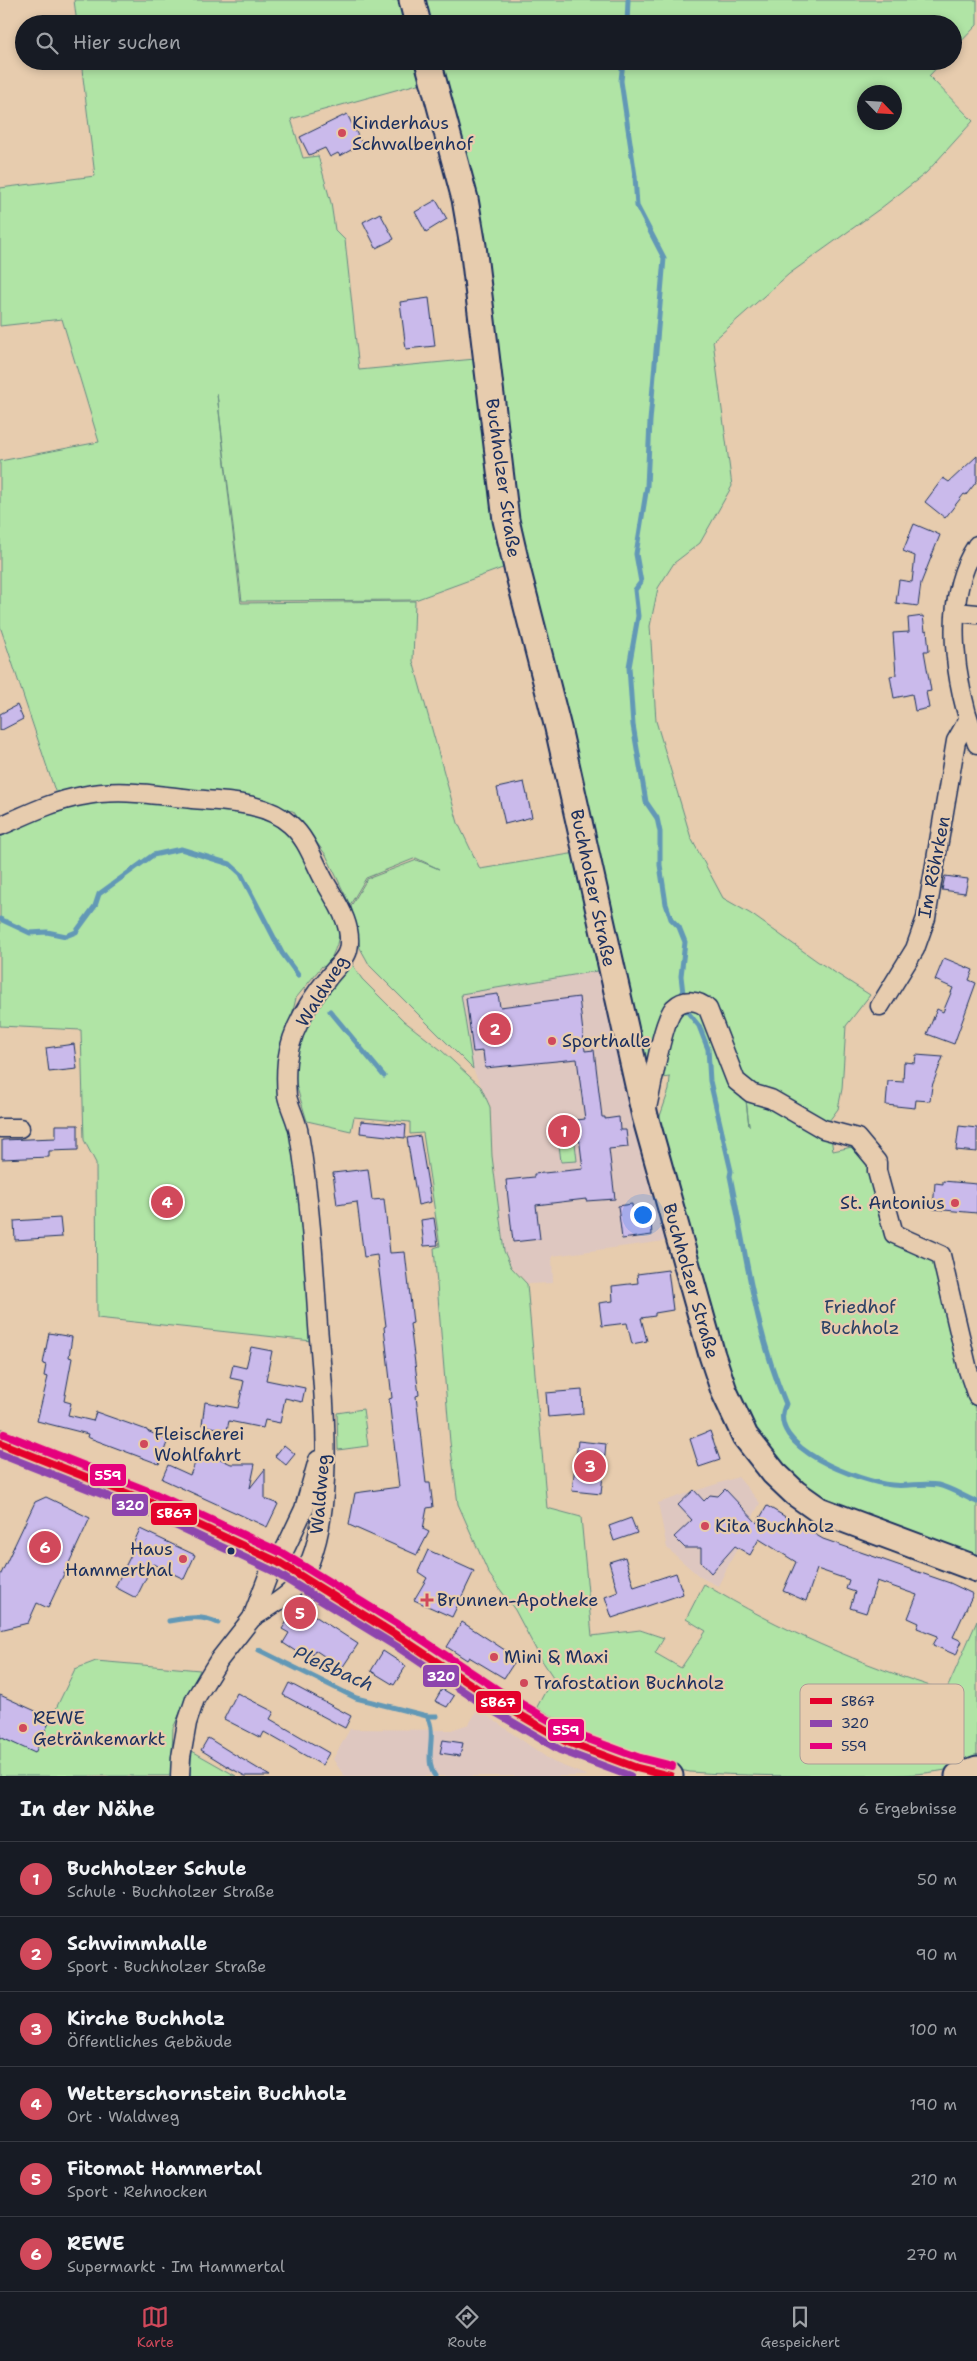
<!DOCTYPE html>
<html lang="de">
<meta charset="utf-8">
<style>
:root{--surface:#171b24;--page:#242831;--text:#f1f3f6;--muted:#9ea1a6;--line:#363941;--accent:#d1495b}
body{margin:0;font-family:"Shantell Sans",sans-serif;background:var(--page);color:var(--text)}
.compass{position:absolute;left:857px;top:85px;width:45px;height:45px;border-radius:50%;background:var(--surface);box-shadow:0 2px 8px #0003;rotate:115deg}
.you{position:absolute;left:642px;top:1214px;width:18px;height:18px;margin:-12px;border:4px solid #fff;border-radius:50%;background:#1a73e8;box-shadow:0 0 0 8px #1a73e833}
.badge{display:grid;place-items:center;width:32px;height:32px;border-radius:50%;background:var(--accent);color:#fff;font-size:16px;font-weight:700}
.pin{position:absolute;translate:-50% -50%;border:2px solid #fff;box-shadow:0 1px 5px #0006}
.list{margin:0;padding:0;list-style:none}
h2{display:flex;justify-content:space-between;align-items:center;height:65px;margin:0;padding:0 20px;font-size:21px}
h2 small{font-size:16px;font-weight:400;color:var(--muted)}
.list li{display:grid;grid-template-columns:32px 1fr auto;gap:15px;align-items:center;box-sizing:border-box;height:75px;padding:0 20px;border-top:1px solid var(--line)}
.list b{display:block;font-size:19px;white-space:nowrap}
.list p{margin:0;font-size:16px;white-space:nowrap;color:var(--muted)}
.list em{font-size:16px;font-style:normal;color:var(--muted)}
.icon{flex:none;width:28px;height:28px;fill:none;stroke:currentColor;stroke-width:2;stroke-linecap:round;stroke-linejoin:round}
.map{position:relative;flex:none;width:977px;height:1776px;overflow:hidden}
.search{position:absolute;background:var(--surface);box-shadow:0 2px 8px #0003;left:15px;right:15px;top:15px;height:55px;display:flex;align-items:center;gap:12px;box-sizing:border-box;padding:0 18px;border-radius:28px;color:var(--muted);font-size:19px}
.sheet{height:515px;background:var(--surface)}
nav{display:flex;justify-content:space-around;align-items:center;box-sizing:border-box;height:70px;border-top:1px solid var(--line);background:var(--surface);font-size:14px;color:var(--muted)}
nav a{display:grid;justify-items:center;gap:2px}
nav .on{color:var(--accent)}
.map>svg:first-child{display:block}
</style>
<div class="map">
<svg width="977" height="1776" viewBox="0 0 977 1776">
<rect width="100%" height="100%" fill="#e7ccae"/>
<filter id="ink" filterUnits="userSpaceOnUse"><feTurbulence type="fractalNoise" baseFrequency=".02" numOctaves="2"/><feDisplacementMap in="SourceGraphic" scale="10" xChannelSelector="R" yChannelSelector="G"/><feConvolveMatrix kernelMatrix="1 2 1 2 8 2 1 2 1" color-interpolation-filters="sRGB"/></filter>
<g filter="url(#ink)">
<g fill="#dec7c0">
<polygon points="603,970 641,1156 665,1241 552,1256 553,1283 528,1284 512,1267 504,1250 493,1156 491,1107 473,1069 460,994"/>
<polygon points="738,1477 760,1503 718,1586 700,1577 667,1548 658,1503"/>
<polygon points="478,1709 553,1762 588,1776 344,1776 333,1759 350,1729 451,1730 469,1724"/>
</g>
<g fill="#b0e4a5" stroke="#668a82" fill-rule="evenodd">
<polygon points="74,0 401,0 407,24 77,24"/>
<polygon points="421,0 977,0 977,25 953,50 953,24 428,24"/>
<polygon points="81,61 416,61 421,83 291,119 303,158 318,156 331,203 335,230 345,240 359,370 475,359 508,566 415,600 242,601 217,394 241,603 415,601 413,661 458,823 480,869 576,853 603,970 461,994 473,1069 370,966 360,948 351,906 367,879 417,860 439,869 416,858 366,878 350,905 326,855 293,811 253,806 57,797 0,626 0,461 99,442 62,319 0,326 0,188 95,176"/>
<path d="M438,61H943L929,76L973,121L926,173L881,208L789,274L713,341L732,486L700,543L674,563L658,588L650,626L656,721L691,838L723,898L751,914L817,961L870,995L846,1026L842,1089L838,1109L826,1125L831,1137L833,1151L852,1147L871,1158L893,1235L934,1254L977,1414V1559L824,1500L776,1463L752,1429L734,1388L658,1122L669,1090L670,1077L646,1080L518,515ZM864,92H894V122H864ZM710,996C726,1023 731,1055 748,1082L745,1091L749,1126L745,1092L707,1014Z"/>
<path d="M128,796C171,802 257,804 289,832C298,839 314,876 321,888C340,924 347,930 326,968L322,966L296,998L282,1059L296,1139L312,1341L97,1318L96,1163L84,1140L81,1030L0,1026V837L59,809Z"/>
<path d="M352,964L362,979L404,1021L441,1050L481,1087L490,1107L492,1156L504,1251L511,1267L527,1284L547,1508L581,1517L592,1636L640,1630L664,1638L655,1653L681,1668L706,1631L686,1619L704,1584C780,1630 862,1665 946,1691L977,1621V1762C934,1776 892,1776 846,1776C795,1776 741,1776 690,1772C635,1762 584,1736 537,1707L553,1677L541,1659L515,1610L489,1574L458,1504L450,1442L434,1248L440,1246L423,1133L410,1134V1122L354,1117L351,1131L307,1121L291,1068L299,1035L336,978Z"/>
<polygon points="573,1125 577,1161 561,1162 557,1127"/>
<polygon points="363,1409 368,1446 338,1450 337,1413"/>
<polygon points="96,1661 200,1670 173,1728 171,1776 0,1776 0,1737 35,1752 75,1669"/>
<polygon points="192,1751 236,1776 190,1776"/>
</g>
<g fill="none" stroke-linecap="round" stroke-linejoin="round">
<g stroke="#6298b6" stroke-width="5">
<polyline points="627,24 628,0"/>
<polyline points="623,61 621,81 635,176 637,206 664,258 650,421 647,486 636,554 641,582 635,590 638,616 629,667 633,725 646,802 657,818 660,832 660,865 666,904 671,919 679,927 685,942 681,976 683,993"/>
<polyline points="0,919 30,933 47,932 66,936 76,932 95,906 99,894 153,855 181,849 230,864 241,874 282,953 298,975"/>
<path d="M686,1010L699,1026L708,1049L710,1081L731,1171L730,1176C746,1253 755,1331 786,1404C763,1448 862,1482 892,1485C907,1487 923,1482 938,1485C951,1488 965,1497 977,1502"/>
<polyline points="330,1011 384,1076"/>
<path d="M169,1621C187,1618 201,1615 218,1623"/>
<path d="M259,1650L356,1698L427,1716C438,1734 423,1759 435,1776"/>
<polyline points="427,1716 437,1716"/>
</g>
</g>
<g fill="#cabaeb" stroke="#1b2f5e">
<polygon points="347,114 362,144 340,156 338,153 330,157 325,148 309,155 300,137"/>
<polygon points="436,200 447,219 426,232 415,212"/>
<polygon points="380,213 394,239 376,248 363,222"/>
<polygon points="429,298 435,346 406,349 400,302"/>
<polygon points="977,456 977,481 966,495 964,494 945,518 925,502 943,478 949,482"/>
<polygon points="914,524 940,535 921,583 918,606 896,603 899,580 912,582 915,556 903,551"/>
<polygon points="923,616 925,631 927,630 929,651 924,651 931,691 926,692 929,708 915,711 912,694 894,698 890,676 896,675 893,633 909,632 908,618"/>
<polygon points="17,705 23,719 0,731 0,714"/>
<polygon points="524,782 532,817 505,824 497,788"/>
<polygon points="945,876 968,879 965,893 942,890"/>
<polygon points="944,958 973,970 969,980 976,983 954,1044 927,1034 937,1009 943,1012 953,988 935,980"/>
<polygon points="498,994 500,1007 579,997 585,1051 594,1050 602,1117 605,1117 605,1119 619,1117 620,1130 626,1130 628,1147 609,1149 615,1199 586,1201 586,1199 536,1205 540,1239 513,1242 506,1180 534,1177 534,1174 583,1169 577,1120 585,1119 577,1059 485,1068 483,1051 473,1052 466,998"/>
<polygon points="74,1044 77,1069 49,1072 46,1048"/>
<polygon points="916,1055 943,1057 932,1086 930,1101 916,1100 915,1108 886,1105 888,1081 903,1082 904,1062 915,1063"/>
<polygon points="361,1121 406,1125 405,1138 360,1133"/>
<polygon points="56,1125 78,1125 78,1150 49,1151 49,1157 2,1159 2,1140 56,1138"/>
<polygon points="959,1126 977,1128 977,1152 956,1150"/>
<polygon points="420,1136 431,1202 418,1205 407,1138"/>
<polygon points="368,1169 372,1200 384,1199 390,1253 405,1252 413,1323 410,1324 419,1395 416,1396 426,1483 430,1483 433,1507 427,1508 423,1529 429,1532 417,1555 349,1525 355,1493 399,1487 389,1399 392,1398 384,1327 386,1326 377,1255 364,1257 357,1202 337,1205 333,1173"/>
<polygon points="943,1181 977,1184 977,1213 933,1209 935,1183 943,1184"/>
<polygon points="632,1204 634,1223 651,1221 652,1235 622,1239 618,1206"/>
<polygon points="60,1218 62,1237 15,1240 14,1221"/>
<polygon points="434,1218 438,1245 424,1246 421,1220"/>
<polygon points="668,1270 673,1310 655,1313 655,1316 641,1318 647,1341 632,1344 627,1323 602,1326 599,1303 613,1301 612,1286 638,1283 637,1274"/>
<polygon points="49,1333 72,1337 69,1357 72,1358 64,1401 71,1403 68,1415 93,1421 96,1412 147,1430 147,1431 168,1440 159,1464 87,1437 88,1434 37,1421 48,1377 44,1376 46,1365 43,1364"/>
<polygon points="251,1347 272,1351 266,1380 305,1388 302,1402 285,1398 280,1423 265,1420 263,1428 229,1421 227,1430 202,1425 205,1402 238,1408 244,1381 230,1378 233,1365 246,1368"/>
<polygon points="582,1390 583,1414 548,1417 546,1393"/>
<polygon points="710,1431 720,1460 699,1467 690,1439"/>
<polygon points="578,1441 606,1444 601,1494 572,1491"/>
<polygon points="284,1445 295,1454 286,1465 275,1456"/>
<polygon points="201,1450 231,1464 255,1464 250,1488 265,1469 265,1499 278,1504 267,1527 162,1479 168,1465 190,1475"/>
<polygon points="725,1489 757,1523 767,1506 823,1539 950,1583 973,1594 953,1637 962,1641 956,1655 933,1645 938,1636 917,1628 919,1623 908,1618 917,1595 877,1581 866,1613 850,1608 855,1592 846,1589 849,1580 817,1569 806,1601 783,1591 796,1562 759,1539 750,1555 735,1546 711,1573 701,1562 701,1548 685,1548 674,1537 692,1520 678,1505 694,1490 704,1501 710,1495 718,1496"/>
<polygon points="46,1497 90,1518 48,1608 37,1603 28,1623 0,1630 0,1576 35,1502"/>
<polygon points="631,1518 637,1533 614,1541 609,1526"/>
<polygon points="140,1529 195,1555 184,1579 153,1564 136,1598 115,1587 131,1555 129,1553"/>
<polygon points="428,1550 474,1571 452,1617 414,1600 427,1578 418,1572"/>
<polygon points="625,1557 634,1587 676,1573 683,1594 612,1618 605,1597 618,1592 609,1562"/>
<polygon points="298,1605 358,1644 342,1668 315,1650 309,1660 283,1643 289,1633 282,1629"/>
<polygon points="462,1622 517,1658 504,1678 469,1657 467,1660 447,1647"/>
<polygon points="383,1651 406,1666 394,1685 371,1671"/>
<polygon points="289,1683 351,1716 345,1728 283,1695"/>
<polygon points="442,1689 454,1696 447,1707 435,1701"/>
<polygon points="237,1693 274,1712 270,1719 329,1753 322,1765 264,1732 261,1738 224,1719"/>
<polygon points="0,1695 51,1718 35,1753 0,1737"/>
<polygon points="208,1738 232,1753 270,1776 245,1776 225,1765 201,1750"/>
<polygon points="443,1740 463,1743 460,1756 440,1753"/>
</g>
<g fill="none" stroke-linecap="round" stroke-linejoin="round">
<g stroke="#1b2f5e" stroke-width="21">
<g id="street">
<path d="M977,545C940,600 955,686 977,744"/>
<polyline points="956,612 977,614"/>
<path d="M0,826C26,815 53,801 82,796C119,788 155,795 192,799C224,802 265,801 291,825C307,839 314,862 324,880C335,900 354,925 348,950C346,959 334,970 328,978C309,1001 291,1030 287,1061C286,1071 286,1085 287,1096C290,1109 297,1121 299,1134C310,1198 314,1262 318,1326C323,1391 341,1536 294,1588C283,1600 266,1609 252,1618"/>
<polyline points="880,1006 915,949 926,918 956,741 968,720"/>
<path d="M646,1112C652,1090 661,1023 674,1008C684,998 699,1000 708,1009L736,1081L751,1093L771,1099L823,1129L857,1138L877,1162V1171L894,1234L941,1255L968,1370L977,1396"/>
<polyline points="0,1128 20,1128"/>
<polyline points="180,1776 181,1757 187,1723 195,1699 219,1660 252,1618 268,1576 286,1547 304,1509 318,1460"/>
</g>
</g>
<g stroke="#1b2f5e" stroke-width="29">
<g id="secondary">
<polyline points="412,0 418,24"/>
<polyline points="428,61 465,199 473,246 506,520 518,572 558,728 645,1116 712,1355 724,1391 745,1436 774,1473 795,1493 819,1510 977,1569"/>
<polyline points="0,1443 149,1502 278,1562 404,1640 496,1701 565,1741 637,1768 670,1776"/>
<polyline points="958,1776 977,1769"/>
</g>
</g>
<use href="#street" stroke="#e7ccae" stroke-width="18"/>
<use href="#secondary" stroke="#e7ccae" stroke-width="25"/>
<g stroke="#e7ccae" stroke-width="11">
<polyline id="bus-1" points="0,1443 149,1502 278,1562 404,1640 496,1701 565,1741 637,1768 670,1776"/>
</g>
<g stroke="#e7ccae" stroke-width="11">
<polyline id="bus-2" points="0,1454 145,1511 273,1571 399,1648 490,1709 560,1750 630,1776"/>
</g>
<g stroke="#e7ccae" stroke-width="11">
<polyline id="bus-3" points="4,1434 153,1493 282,1553 409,1631 501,1692 569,1732 640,1758 672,1766"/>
</g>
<use href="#bus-1" stroke="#e4002b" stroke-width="8"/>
<use href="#bus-2" stroke="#8e44ad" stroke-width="8"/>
<use href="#bus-3" stroke="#e5007d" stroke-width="8"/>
</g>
</g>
<g fill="#d1495b" stroke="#e7ccae" stroke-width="2">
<circle cx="342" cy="133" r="5"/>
<circle cx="552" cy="1041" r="5"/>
<circle cx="955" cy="1203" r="5"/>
<circle cx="144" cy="1444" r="5"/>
<circle cx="705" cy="1526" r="5"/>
<circle cx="183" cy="1559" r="5"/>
<path d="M424.5 1592.5h5v5h5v5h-5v5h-5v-5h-5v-5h5z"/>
<circle cx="494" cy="1657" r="5"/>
<circle cx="524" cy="1683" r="5"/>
<circle cx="23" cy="1728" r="5"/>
</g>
<circle fill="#1b2f5e" stroke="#e7ccae" stroke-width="2" cx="231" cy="1551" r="4.5"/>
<g text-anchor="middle" stroke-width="4.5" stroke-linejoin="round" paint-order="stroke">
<g font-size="18" fill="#1b2f5e" stroke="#e7ccae" text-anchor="start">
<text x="352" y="129">Kinderhaus<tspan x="352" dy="21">Schwalbenhof</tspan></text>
<text x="562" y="1047">Sporthalle</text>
<text x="945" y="1209" text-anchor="end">St. Antonius</text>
<text x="154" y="1440">Fleischerei<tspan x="154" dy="21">Wohlfahrt</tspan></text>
<text x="715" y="1532">Kita Buchholz</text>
<text x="173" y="1555" text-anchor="end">Haus<tspan x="173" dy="21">Hammerthal</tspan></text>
<text x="437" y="1606">Brunnen-Apotheke</text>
<text x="504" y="1663">Mini &amp; Maxi</text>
<text x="534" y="1689">Trafostation Buchholz</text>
<text x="33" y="1724">REWE<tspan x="33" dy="21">Getränkemarkt</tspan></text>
</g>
<g font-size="18" fill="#1b2f5e" stroke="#e7ccae">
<text transform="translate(503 478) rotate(82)" y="6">Buchholzer Straße</text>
<text transform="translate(934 867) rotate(-79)" y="6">Im Röhrken</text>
<text transform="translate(593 888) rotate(78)" y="6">Buchholzer Straße</text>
<text transform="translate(322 991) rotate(-58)" y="6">Waldweg</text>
<text transform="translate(691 1281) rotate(74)" y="6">Buchholzer Straße</text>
<text transform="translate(320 1494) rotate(-85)" y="6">Waldweg</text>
</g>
<g font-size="18" fill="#2a4165" stroke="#e7ccae">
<text x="860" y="1313">Friedhof<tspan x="860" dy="21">Buchholz</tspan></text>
</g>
<g font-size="19" font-style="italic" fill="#27406d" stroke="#e7ccae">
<text transform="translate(334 1668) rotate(24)" y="7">Pleßbach</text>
</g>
</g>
<rect x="800" y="1684" width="164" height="80" rx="8" fill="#e7ccae" stroke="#aa9d96" stroke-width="1"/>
<rect x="810" y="1698" width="22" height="6" fill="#e4002b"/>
<rect x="810" y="1720" width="22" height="7" fill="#8e44ad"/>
<rect x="810" y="1743" width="22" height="6" fill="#e5007d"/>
<g font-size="14" fill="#1b2f5e">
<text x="841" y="1706">SB67</text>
<text x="841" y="1728">320</text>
<text x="841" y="1751">559</text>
</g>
<g stroke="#e7ccae" stroke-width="2">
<rect x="89" y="1463" width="38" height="24" rx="5" fill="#e5007d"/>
<rect x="111" y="1493" width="38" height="24" rx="5" fill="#8e44ad"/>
<rect x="150" y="1502" width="48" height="24" rx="5" fill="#e4002b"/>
<rect x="422" y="1664" width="38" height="24" rx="5" fill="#8e44ad"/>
<rect x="475" y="1690" width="47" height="24" rx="5" fill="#e4002b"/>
<rect x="547" y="1718" width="38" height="24" rx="5" fill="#e5007d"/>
</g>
<g font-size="14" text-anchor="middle" font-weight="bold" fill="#fff">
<text x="108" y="1480">559</text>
<text x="130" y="1510">320</text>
<text x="174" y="1518">SB67</text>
<text x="441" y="1681">320</text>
<text x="498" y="1707">SB67</text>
<text x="566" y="1735">559</text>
</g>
</svg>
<svg class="compass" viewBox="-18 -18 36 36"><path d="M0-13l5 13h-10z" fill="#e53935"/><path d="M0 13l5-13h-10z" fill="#9ea1a6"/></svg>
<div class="you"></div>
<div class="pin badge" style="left:564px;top:1131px">1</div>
<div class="pin badge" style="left:495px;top:1029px">2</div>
<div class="pin badge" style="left:590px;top:1466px">3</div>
<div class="pin badge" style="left:167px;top:1202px">4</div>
<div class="pin badge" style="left:300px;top:1613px">5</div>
<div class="pin badge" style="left:45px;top:1547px">6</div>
<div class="search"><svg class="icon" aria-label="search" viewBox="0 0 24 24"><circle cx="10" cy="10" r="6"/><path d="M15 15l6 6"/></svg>Hier suchen</div>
</div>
<section class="sheet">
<h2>In der Nähe<small>6 Ergebnisse</small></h2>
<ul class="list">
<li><span class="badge">1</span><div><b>Buchholzer Schule</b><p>Schule · Buchholzer Straße</p></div><em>50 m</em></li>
<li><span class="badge">2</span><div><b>Schwimmhalle</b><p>Sport · Buchholzer Straße</p></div><em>90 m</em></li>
<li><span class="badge">3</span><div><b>Kirche Buchholz</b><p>Öffentliches Gebäude</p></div><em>100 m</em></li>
<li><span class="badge">4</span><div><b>Wetterschornstein Buchholz</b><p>Ort · Waldweg</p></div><em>190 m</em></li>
<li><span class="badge">5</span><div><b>Fitomat Hammertal</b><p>Sport · Rehnocken</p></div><em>210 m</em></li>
<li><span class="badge">6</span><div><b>REWE</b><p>Supermarkt · Im Hammertal</p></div><em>270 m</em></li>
</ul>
</section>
<nav>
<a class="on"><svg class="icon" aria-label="map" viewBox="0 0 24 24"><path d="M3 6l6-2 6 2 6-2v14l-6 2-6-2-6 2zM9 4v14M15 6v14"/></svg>Karte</a>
<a><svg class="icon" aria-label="directions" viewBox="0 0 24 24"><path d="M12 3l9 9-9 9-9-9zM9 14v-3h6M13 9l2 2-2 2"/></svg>Route</a>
<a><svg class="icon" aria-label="saved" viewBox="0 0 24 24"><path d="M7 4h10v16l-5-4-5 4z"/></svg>Gespeichert</a>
</nav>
